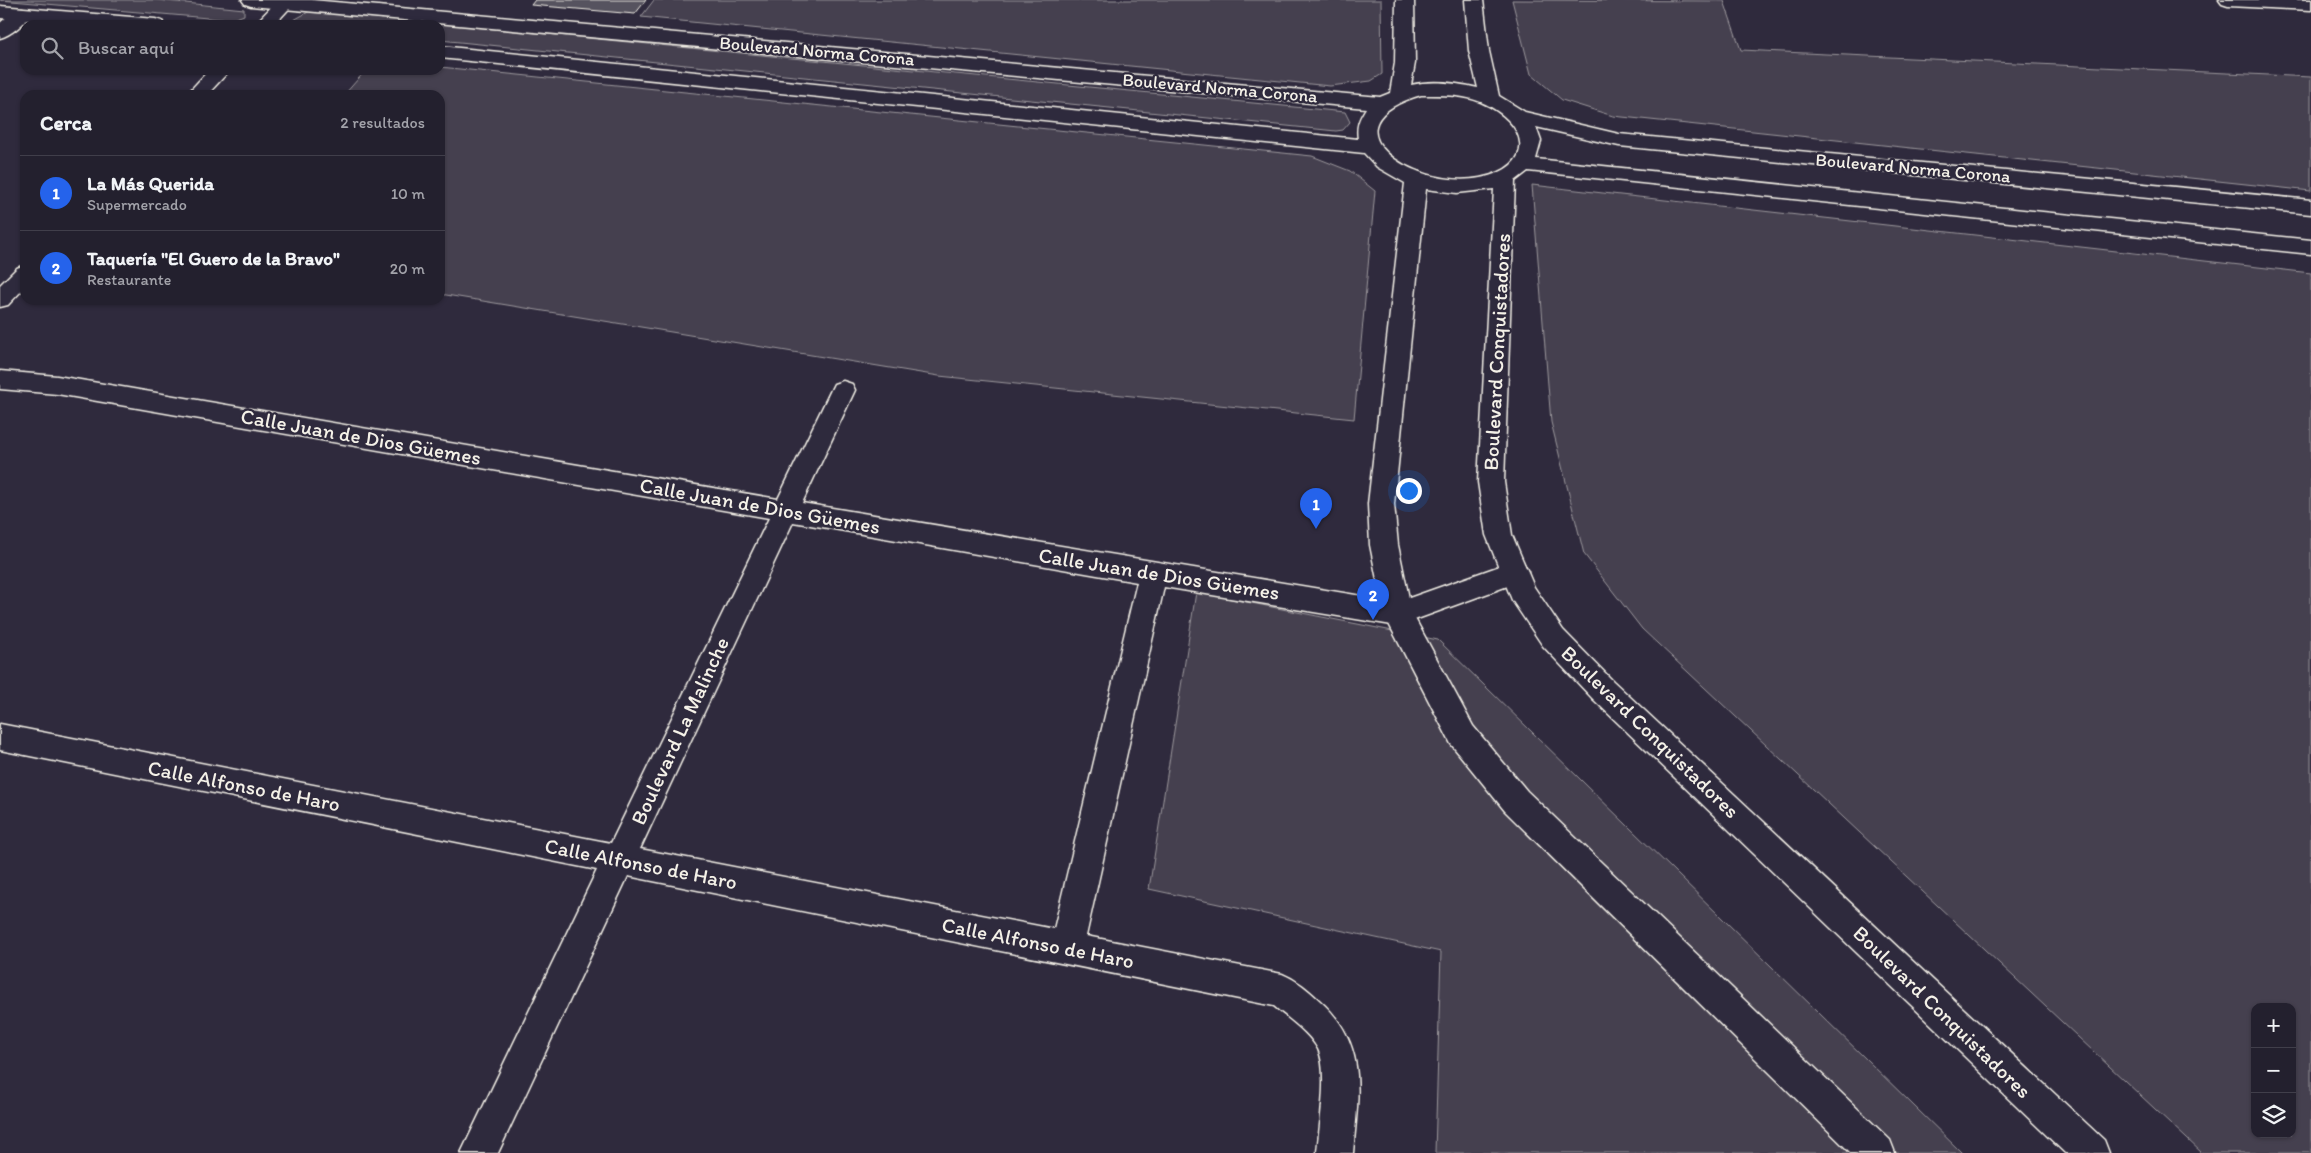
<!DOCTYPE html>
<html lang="es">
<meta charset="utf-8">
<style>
:root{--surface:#23202e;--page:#2f2d3a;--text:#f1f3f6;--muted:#a3a3aa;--line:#403e4a;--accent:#2563eb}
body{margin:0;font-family:Itim,sans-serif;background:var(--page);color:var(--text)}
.controls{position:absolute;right:15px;bottom:15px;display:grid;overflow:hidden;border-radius:10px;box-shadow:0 1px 4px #0004}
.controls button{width:45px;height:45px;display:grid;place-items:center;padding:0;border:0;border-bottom:1px solid var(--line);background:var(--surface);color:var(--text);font:25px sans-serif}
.you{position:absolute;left:1408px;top:490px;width:18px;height:18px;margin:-12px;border:4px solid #fff;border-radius:50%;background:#1a73e8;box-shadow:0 0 0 8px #1a73e833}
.badge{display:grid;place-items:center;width:32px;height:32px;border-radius:50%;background:var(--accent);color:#fff;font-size:16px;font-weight:700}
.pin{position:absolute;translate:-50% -41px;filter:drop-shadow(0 1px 2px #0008)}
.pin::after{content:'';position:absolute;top:26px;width:18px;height:15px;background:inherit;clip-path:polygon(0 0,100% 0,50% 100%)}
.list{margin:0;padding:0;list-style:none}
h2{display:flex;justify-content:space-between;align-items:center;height:65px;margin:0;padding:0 20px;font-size:21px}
h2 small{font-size:16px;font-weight:400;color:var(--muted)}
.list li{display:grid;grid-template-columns:32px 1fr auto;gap:15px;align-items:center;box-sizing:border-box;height:75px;padding:0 20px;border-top:1px solid var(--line)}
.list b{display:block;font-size:19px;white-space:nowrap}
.list p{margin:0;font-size:16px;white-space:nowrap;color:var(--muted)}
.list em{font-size:16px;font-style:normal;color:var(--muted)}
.icon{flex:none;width:28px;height:28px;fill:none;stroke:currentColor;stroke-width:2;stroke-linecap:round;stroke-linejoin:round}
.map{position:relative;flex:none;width:2311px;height:1153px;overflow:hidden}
.search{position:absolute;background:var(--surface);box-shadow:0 1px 4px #0004;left:20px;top:20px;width:425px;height:55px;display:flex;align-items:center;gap:12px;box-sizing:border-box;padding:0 18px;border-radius:15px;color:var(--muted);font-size:19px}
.panel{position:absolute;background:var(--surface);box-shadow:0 1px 4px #0004;left:20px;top:90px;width:425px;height:215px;border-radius:15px}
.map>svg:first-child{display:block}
</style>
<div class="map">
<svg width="2311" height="1153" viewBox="0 0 2311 1153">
<rect width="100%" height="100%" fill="#2f2a3d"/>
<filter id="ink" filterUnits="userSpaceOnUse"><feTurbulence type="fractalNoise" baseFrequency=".02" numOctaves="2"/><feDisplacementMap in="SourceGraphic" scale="10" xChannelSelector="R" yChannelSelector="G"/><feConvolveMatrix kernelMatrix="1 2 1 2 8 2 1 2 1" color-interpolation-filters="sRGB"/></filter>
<g filter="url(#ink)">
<g fill="#454050" stroke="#9c989c" fill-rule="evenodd">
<polygon points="0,0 156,0 244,9 244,15 231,20"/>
<polygon points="654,0 1381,0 1382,74 1371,81 1330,86 641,17"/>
<polygon points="1512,0 1724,1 1741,50 2311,77 2311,191 1613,116 1562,100 1531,74"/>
<polygon points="310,11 1345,112 1350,122 1343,130 1336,131 440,40 440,25 295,25 292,21"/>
<polygon points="440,67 1312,156 1350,171 1375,191 1354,419 939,376 440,294 440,95 344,95 366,70 440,70"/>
<path d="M1532,185L2311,273V1153H2202L1642,629L1584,554L1551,422ZM2255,1007H2292V1134H2255Z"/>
<polygon points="1196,592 1438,640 1962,1153 1435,1153 1441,952 1149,889"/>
</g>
<polygon fill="#56525f" stroke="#f4f1e8" points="535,0 646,0 635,14 531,5"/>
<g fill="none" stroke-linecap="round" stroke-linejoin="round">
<g stroke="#f4f1e8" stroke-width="3">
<g id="minor">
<polygon points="278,0 297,0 274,25 254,25"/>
<polygon points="2219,0 2311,0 2311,10 2228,6 2222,4"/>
<path d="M22,8L29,10L31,14C25,23 11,35 0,38V23L15,10Z"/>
<polygon points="209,70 230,70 207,95 186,95"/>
<polygon points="25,265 25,287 8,305 0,307 0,285 17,268"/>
<path d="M0,371L57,376L778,499L831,390L834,384L843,381L852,384L855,390L802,503L1398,602L1514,561L1524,564L1528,572L1524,580L1398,626L1164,587L1086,936L1282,974C1297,980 1308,990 1319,1000C1369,1044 1358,1094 1353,1153H1317C1319,1128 1329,1071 1318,1049C1309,1032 1289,1019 1274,1006L628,876L498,1153H461L597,870L0,750V724L611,843L769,518L57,394L0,389ZM793,522L1137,582L1054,929L640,849Z"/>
</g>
</g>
<g stroke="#f4f1e8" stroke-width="3">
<g id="tertiary">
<path d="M242,0H312L1380,97L1390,93L1395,63L1396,0H1414L1415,63L1411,85C1431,80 1457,83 1478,88L1469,51L1465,0H1483L1489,51L1499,96L1525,112L1619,134L2311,200V214L1619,146L1536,127L1541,141L1536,159L2311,240V254L1528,171L1515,181L1504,482L1512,535L1534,587L1563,630L1613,681L2104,1140L2109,1153H2065L1593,699L1543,646L1512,600L1486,535L1478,482L1494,189L1457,193L1426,189L1394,504L1398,545L1412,613L1473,726L1527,791L1890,1140L1895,1153H1851L1505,811L1451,744L1388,622L1384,614L1370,545L1368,504L1405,183L1377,167L1364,153L440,58V46L1358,139C1356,126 1359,119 1366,108L251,6L245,4ZM1421,95C1441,95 1462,94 1481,102C1529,123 1538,167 1480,178C1413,191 1318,125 1421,95Z"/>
<polygon points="0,6 155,19 162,21 164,25 88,25 0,18"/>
</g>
</g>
<use href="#minor" fill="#2f2a3d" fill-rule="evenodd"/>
<use href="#tertiary" fill="#2f2a3d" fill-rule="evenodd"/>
</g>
</g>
<g text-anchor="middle" stroke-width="4.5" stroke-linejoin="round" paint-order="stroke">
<g font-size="18" fill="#f4f1e8" stroke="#2f2a3d">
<text transform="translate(817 51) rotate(5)" y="6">Boulevard Norma Corona</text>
<text transform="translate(1220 88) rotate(5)" y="6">Boulevard Norma Corona</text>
<text transform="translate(1913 168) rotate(5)" y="6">Boulevard Norma Corona</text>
</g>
<g font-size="21" fill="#f4f1e8" stroke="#2f2a3d">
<text transform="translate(1497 352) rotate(-87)" y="7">Boulevard Conquistadores</text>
<text transform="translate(361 437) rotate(10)" y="7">Calle Juan de Dios Güemes</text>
<text transform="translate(760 506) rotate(10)" y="7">Calle Juan de Dios Güemes</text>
<text transform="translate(1159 574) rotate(9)" y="7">Calle Juan de Dios Güemes</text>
<text transform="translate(680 731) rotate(-65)" y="7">Boulevard La Malinche</text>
<text transform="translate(1650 732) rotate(44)" y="7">Boulevard Conquistadores</text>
<text transform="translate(244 786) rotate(11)" y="7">Calle Alfonso de Haro</text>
<text transform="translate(641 864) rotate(11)" y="7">Calle Alfonso de Haro</text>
<text transform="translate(1038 943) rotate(11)" y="7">Calle Alfonso de Haro</text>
<text transform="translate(1942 1012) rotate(44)" y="7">Boulevard Conquistadores</text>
</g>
</g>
</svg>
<div class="controls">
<button>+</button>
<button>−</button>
<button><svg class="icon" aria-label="layers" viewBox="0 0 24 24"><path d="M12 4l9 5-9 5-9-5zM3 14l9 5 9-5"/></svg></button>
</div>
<div class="you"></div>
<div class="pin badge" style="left:1316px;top:529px">1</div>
<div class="pin badge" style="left:1373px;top:620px">2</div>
<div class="search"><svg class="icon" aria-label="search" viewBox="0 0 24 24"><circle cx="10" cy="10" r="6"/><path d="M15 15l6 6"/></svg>Buscar aquí</div>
<section class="panel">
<h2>Cerca<small>2 resultados</small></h2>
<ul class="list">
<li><span class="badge">1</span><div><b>La Más Querida</b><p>Supermercado</p></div><em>10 m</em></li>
<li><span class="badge">2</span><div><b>Taquería &quot;El Guero de la Bravo&quot;</b><p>Restaurante</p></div><em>20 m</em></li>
</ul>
</section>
</div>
